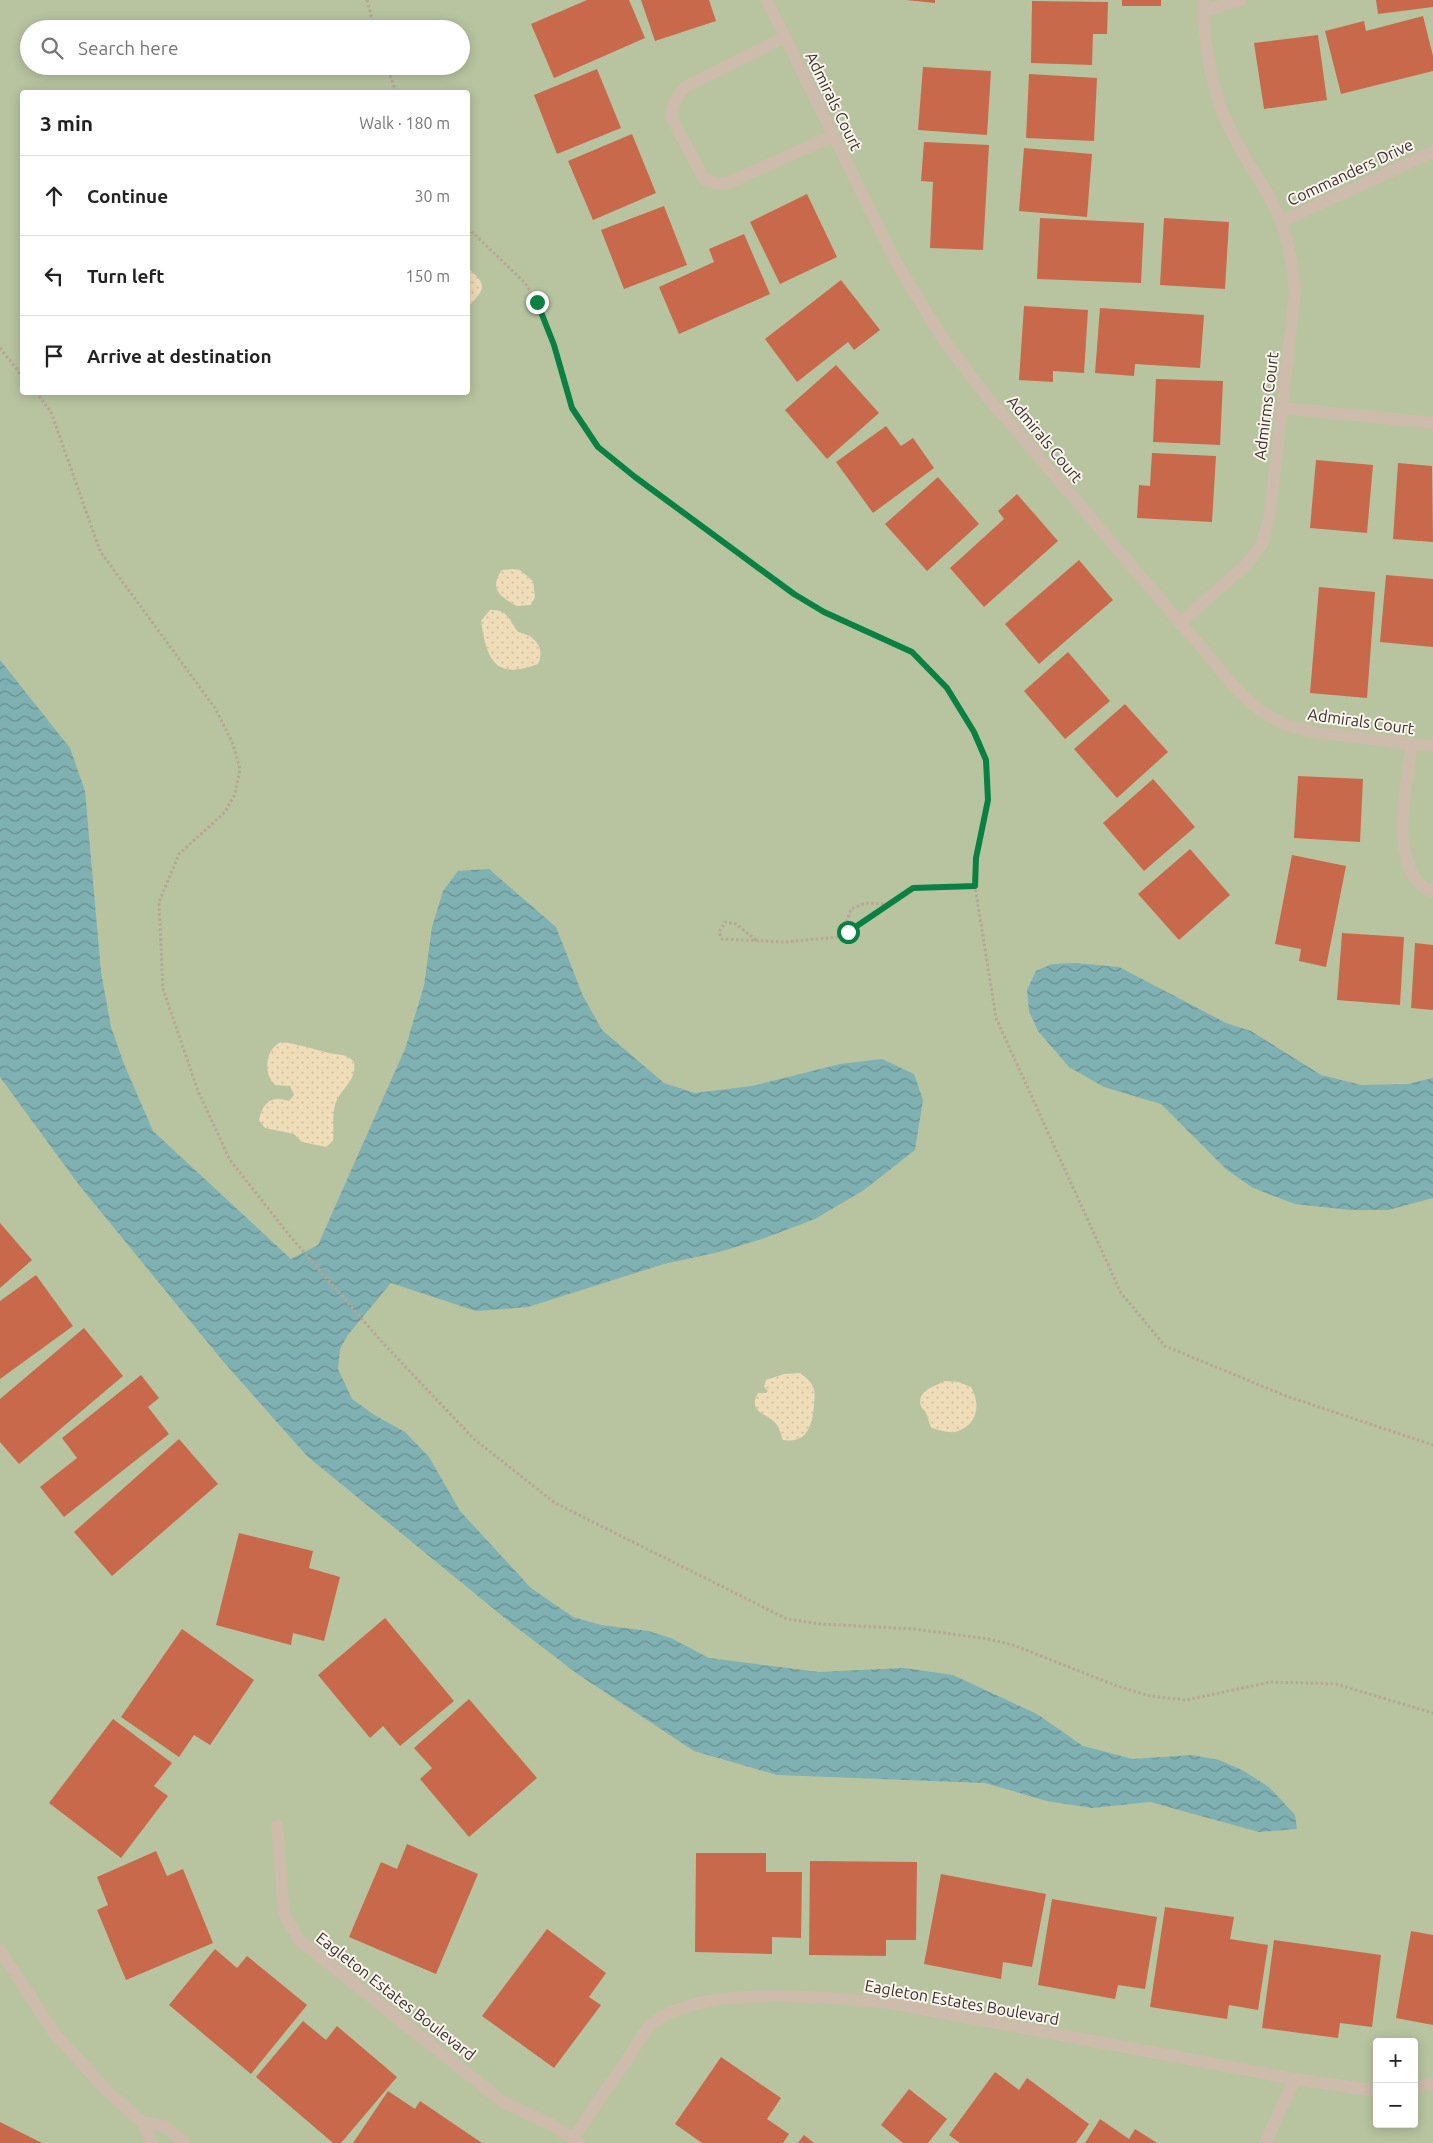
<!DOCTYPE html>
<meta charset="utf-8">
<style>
:root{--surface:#fff;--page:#f6f6f6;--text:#222;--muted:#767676;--line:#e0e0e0}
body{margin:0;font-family:Ubuntu,sans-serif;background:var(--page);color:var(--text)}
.controls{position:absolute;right:15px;bottom:15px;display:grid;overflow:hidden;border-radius:5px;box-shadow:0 2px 12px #0003}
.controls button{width:45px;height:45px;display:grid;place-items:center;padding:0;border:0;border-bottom:1px solid var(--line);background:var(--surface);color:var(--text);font:25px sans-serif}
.stop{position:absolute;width:15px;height:15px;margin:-11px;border:4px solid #0b8043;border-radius:50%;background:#fff}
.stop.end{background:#0b8043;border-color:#fff;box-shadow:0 1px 5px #0008}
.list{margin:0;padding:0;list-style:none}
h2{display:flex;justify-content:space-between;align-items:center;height:65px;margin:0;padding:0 20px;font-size:21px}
h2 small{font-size:16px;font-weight:400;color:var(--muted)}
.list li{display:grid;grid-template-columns:32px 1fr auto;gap:15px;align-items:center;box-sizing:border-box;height:80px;padding:0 20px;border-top:1px solid var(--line)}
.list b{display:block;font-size:19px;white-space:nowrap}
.list em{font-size:16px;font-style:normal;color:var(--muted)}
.icon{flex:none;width:28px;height:28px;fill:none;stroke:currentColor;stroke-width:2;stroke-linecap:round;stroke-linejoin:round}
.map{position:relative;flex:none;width:1433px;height:2143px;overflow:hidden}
.search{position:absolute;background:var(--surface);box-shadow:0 2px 12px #0003;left:20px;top:20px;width:450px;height:55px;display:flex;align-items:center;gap:12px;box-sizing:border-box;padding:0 18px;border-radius:28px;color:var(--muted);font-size:19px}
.panel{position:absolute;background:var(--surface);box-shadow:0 2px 12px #0003;left:20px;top:90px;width:450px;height:305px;border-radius:5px}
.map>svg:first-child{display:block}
</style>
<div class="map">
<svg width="1433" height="2143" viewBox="0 0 1433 2143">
<defs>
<pattern id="sand-dots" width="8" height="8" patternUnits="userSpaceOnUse" patternTransform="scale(1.25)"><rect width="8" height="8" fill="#efdcb8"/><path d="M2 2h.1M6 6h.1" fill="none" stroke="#cebd9e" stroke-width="1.8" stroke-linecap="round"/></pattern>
<pattern id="water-waves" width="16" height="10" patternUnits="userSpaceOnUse" patternTransform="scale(1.25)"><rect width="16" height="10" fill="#7fb0b2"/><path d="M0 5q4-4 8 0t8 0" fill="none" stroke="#699091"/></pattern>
</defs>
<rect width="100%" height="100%" fill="#f4ebe1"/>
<path fill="#b8c4a0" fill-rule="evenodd" d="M0,0H1433V2143H0ZM29,29H461V66H29ZM22,92H468V392H22ZM1377,2042H1414V2124H1377Z"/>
<g fill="url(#sand-dots)">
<path d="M468,268C489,286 484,290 468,307Z"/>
<path d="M512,569L520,570L533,581L535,597L531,605L517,606C501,597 488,589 502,570Z"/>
<path d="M490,610C508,609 509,620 518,632C534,635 546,647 538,664C495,680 487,661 481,621Z"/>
<path d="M281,1042C297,1044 310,1048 325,1052C337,1056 345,1052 354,1062C357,1082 340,1088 335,1105C332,1115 334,1130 333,1141L326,1147L302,1142L294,1134L265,1128L259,1120C263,1102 271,1095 289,1101L294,1095L290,1086L275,1085C263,1074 265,1049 281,1042Z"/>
<path d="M800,1373C805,1377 811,1381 813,1387C816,1393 814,1400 814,1406C812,1426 807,1444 783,1440C781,1436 780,1429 777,1425C770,1414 746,1413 758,1393H766L768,1391L764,1387L766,1380L784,1374Z"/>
<path d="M945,1381L958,1382L971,1387C981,1404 978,1426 955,1432C948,1433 939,1430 932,1428C928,1423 929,1418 926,1413C925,1410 922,1409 921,1406C916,1391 935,1386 945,1381Z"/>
</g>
<g fill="url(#water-waves)">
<polygon points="0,660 70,748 85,791 101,972 111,1027 124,1064 153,1131 291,1259 318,1245 405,1049 424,986 432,927 443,891 458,871 489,869 556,927 583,996 602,1030 664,1083 695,1093 752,1086 840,1064 882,1059 914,1074 923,1100 915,1150 864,1190 815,1219 762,1239 719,1252 664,1264 528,1307 476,1311 391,1283 347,1336 340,1349 338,1369 352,1399 376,1416 405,1432 429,1457 460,1511 531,1588 573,1617 601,1625 648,1631 671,1638 709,1658 819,1672 904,1668 953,1675 1037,1714 1083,1746 1133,1759 1192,1755 1219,1760 1242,1770 1269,1787 1295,1815 1297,1829 1259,1832 1150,1802 1092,1808 1047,1801 985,1783 777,1775 694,1751 579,1675 512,1624 307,1456 222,1360 79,1185 0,1077"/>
<polygon points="1076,963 1119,967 1226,1023 1251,1031 1321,1075 1361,1085 1408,1084 1433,1078 1433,1198 1388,1210 1351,1210 1295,1204 1253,1188 1227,1170 1161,1104 1104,1087 1069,1067 1038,1031 1029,1011 1027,990 1036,971 1052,964"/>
</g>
<g fill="#c8694b">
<polygon points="587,0 629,0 645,38 554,78 531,24"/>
<polygon points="641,0 709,0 716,21 655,41"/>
<polygon points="906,0 935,0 935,3"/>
<rect x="1122" y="0" width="39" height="6"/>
<polygon points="1376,0 1433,0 1433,7 1378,14"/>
<polygon points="1032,1 1108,2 1107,34 1093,34 1092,65 1031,63"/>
<polygon points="1423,16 1433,56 1433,71 1341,94 1325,31 1364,21 1366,31"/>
<polygon points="1318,35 1327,100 1264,109 1254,43"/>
<polygon points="923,67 991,71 987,135 918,130"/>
<polygon points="597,69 621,128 557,154 534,95"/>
<polygon points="1029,74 1097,78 1094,141 1026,138"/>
<polygon points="632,134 656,193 593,220 568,161"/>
<polygon points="924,142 989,145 983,250 930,248 933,182 921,181"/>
<polygon points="1024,148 1092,154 1087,217 1019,211"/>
<polygon points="807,194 837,257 780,284 750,222"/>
<polygon points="664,206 687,265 624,289 601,230"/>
<polygon points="1040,218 1144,223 1141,283 1037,279"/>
<polygon points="1164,218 1229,222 1225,289 1160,285"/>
<polygon points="744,234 770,294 679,334 659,287 714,262 709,249"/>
<polygon points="841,280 880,330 854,350 848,342 797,382 765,339"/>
<polygon points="1024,306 1088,310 1084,373 1053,371 1053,382 1019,380"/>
<polygon points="1100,308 1204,315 1200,368 1135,364 1134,376 1095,373"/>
<polygon points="836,365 879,413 827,459 785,410"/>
<polygon points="1156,379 1223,381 1220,445 1153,442"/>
<polygon points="886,426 901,446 913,438 934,468 873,513 836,462"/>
<polygon points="1152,453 1216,456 1212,522 1137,518 1139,485 1150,486"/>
<polygon points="1316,460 1373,465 1367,533 1310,528"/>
<polygon points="1398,463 1432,466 1433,542 1393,539"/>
<polygon points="938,477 979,524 927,571 885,524"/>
<polygon points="1017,494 1058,541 984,607 950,568 1004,519 998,511"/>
<polygon points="1079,560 1113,600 1039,664 1005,624"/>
<polygon points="1386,575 1433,579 1433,647 1380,642"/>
<polygon points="1319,587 1375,592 1367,698 1310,693"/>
<polygon points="1068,652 1110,701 1065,739 1024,691"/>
<polygon points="1125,704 1168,752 1117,798 1074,749"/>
<polygon points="1298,776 1363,779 1360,842 1294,838"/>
<polygon points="1153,779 1195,827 1144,871 1103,823"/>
<polygon points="1190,849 1230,895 1179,940 1138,894"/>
<polygon points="1292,855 1346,866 1326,967 1299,961 1301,949 1275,944"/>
<polygon points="1342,933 1404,937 1400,1005 1337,1000"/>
<polygon points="1415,943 1433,945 1433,1010 1411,1008"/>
<polygon points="0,1223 32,1260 0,1288"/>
<polygon points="36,1275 73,1326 0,1379 0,1301"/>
<polygon points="84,1328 123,1376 19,1464 0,1442 0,1399"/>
<polygon points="141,1375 159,1398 148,1407 169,1434 64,1517 40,1487 77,1458 62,1438"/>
<polygon points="179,1439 218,1484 112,1576 74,1532"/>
<polygon points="239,1533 313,1551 309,1568 340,1577 324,1641 293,1633 291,1645 216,1625"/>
<polygon points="385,1618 454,1701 400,1746 383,1726 370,1738 318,1675"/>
<polygon points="182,1629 254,1680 210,1745 194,1735 179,1757 121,1717"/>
<polygon points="469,1699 537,1778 469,1837 420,1779 432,1768 414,1748"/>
<polygon points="113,1719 172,1763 154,1786 168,1796 121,1858 49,1803"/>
<polygon points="407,1844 478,1874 436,1974 349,1937 381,1862 397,1869"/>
<polygon points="156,1851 167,1876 183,1869 213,1943 126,1980 97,1910 108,1905 97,1877"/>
<polygon points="696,1853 766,1853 766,1872 802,1872 801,1938 772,1937 772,1954 695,1952"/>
<polygon points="810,1861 917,1862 916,1940 886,1940 886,1956 809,1955"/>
<polygon points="941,1874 1046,1894 1032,1967 1003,1962 1001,1979 924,1964"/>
<polygon points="1052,1899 1157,1917 1145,1989 1118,1985 1115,1999 1038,1985"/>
<polygon points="1165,1907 1234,1917 1230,1939 1268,1945 1258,2010 1229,2005 1227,2019 1150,2007"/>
<polygon points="547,1929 606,1973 589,1997 601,2005 554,2068 482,2016"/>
<polygon points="1411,1931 1433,1935 1433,2025 1396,2018"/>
<polygon points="1274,1940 1381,1955 1372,2027 1340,2023 1338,2038 1262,2028"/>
<polygon points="215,1949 237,1968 247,1956 307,2005 251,2074 169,2005"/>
<polygon points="303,2021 326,2040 337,2026 397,2077 341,2143 333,2143 256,2077"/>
<polygon points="721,2057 781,2098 767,2119 789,2134 783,2143 702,2143 675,2124"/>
<polygon points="995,2072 1019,2090 1027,2078 1089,2124 1076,2143 960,2143 949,2135"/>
<polygon points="909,2089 947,2119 928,2143 903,2143 881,2125"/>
<polygon points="388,2091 415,2109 420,2101 482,2143 353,2143"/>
<polygon points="1100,2119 1129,2139 1135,2129 1157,2143 1085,2143"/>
<polygon points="0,2122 42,2143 0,2143"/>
<polygon points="804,2135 814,2143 798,2143"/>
</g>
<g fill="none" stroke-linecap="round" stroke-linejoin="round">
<g stroke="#b9a596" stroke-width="3" stroke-dasharray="2.5 2.5" stroke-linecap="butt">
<polyline points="367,0 375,29"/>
<polyline points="387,66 396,92"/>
<polyline points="468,228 525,283 537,302 554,345 572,408 599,447 635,477 794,594 824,611 912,652 947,688 974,732 986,759 988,800 976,857 975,886 996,1018 1121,1293 1165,1346 1286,1396 1433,1445"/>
<polyline points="0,348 22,376"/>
<polyline points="36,392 51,412 100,551 215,708 233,744 240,769 235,794 225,812 179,854 159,902 163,989 198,1091 230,1160 290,1236 381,1341 474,1439 555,1503 787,1619 821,1624 914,1629 988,1639 1013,1645 1117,1686 1150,1696 1186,1700 1271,1682 1336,1684 1433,1713"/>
<polyline points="848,932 847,921 851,909 865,903 889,904"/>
<polyline points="756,940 736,924 725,922 719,932 722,939 785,942 839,937 913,888 975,886"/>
</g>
<g stroke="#cdbbac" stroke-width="12">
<polyline points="1203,11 1241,0"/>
<polyline points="785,37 685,87 674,102 671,117 704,179 716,183 728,183 833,136"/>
<path d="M1412,744C1407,784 1385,873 1433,892"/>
</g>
<g stroke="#cdbbac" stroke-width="12">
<polyline points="767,0 894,259 943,339 980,388 1241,694 1262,712 1286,725 1318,733 1433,746"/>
<polyline points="1281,222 1433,152"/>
<polyline points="1282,408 1433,423"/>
<path d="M1180,623L1245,566L1261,546L1269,520L1295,293C1293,269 1290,245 1281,222C1269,189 1244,161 1230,129C1211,90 1204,43 1203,0"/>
<polyline points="277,1826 284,1914 299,1940 503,2102 550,2124 579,2143"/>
<polyline points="0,1950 54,2033 107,2091 142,2122 152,2143"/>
<polyline points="1414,2088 1433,2083"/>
<polyline points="142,2122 164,2126 185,2143"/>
<path d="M573,2139C592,2110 612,2082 631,2054C637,2045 644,2030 653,2023C703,1983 828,1998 890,2003L1295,2079L1377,2091"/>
<polyline points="1265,2143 1295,2079"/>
</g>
</g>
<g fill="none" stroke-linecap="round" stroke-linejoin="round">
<polyline stroke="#0b8043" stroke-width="6" points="537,302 554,345 572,408 598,447 635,477 794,594 824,612 912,652 947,688 974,732 986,760 988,800 976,858 975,886 913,888 848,932"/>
</g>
<g text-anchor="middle" stroke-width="4" stroke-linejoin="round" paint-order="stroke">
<g font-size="16" fill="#3b302b" stroke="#fbf5ee">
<text transform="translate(834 101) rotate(64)" y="6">Admirals Court</text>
<text transform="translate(1350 172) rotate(-25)" y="6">Commanders Drive</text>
<text transform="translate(1266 406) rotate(-83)" y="6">Admirms Court</text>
<text transform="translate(1045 439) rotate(50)" y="6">Admirals Court</text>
<text transform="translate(1361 721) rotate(8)" y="6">Admirals Court</text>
<text transform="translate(396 1996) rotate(38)" y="6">Eagleton Estates Boulevard</text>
<text transform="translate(962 2002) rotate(10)" y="6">Eagleton Estates Boulevard</text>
</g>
</g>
</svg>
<div class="controls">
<button>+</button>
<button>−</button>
</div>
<div class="stop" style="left:848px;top:932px"></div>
<div class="stop end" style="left:537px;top:302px"></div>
<div class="search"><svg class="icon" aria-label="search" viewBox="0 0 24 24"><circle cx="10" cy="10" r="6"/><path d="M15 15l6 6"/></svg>Search here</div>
<section class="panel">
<h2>3 min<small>Walk · 180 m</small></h2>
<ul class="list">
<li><svg class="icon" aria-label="ahead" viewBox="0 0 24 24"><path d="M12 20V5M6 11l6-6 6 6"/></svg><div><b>Continue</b></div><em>30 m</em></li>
<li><svg class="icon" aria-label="left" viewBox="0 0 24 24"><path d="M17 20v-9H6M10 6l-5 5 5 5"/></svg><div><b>Turn left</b></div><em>150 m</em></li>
<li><svg class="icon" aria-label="arrive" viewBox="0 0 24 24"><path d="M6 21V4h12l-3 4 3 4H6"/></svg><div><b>Arrive at destination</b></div></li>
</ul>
</section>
</div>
